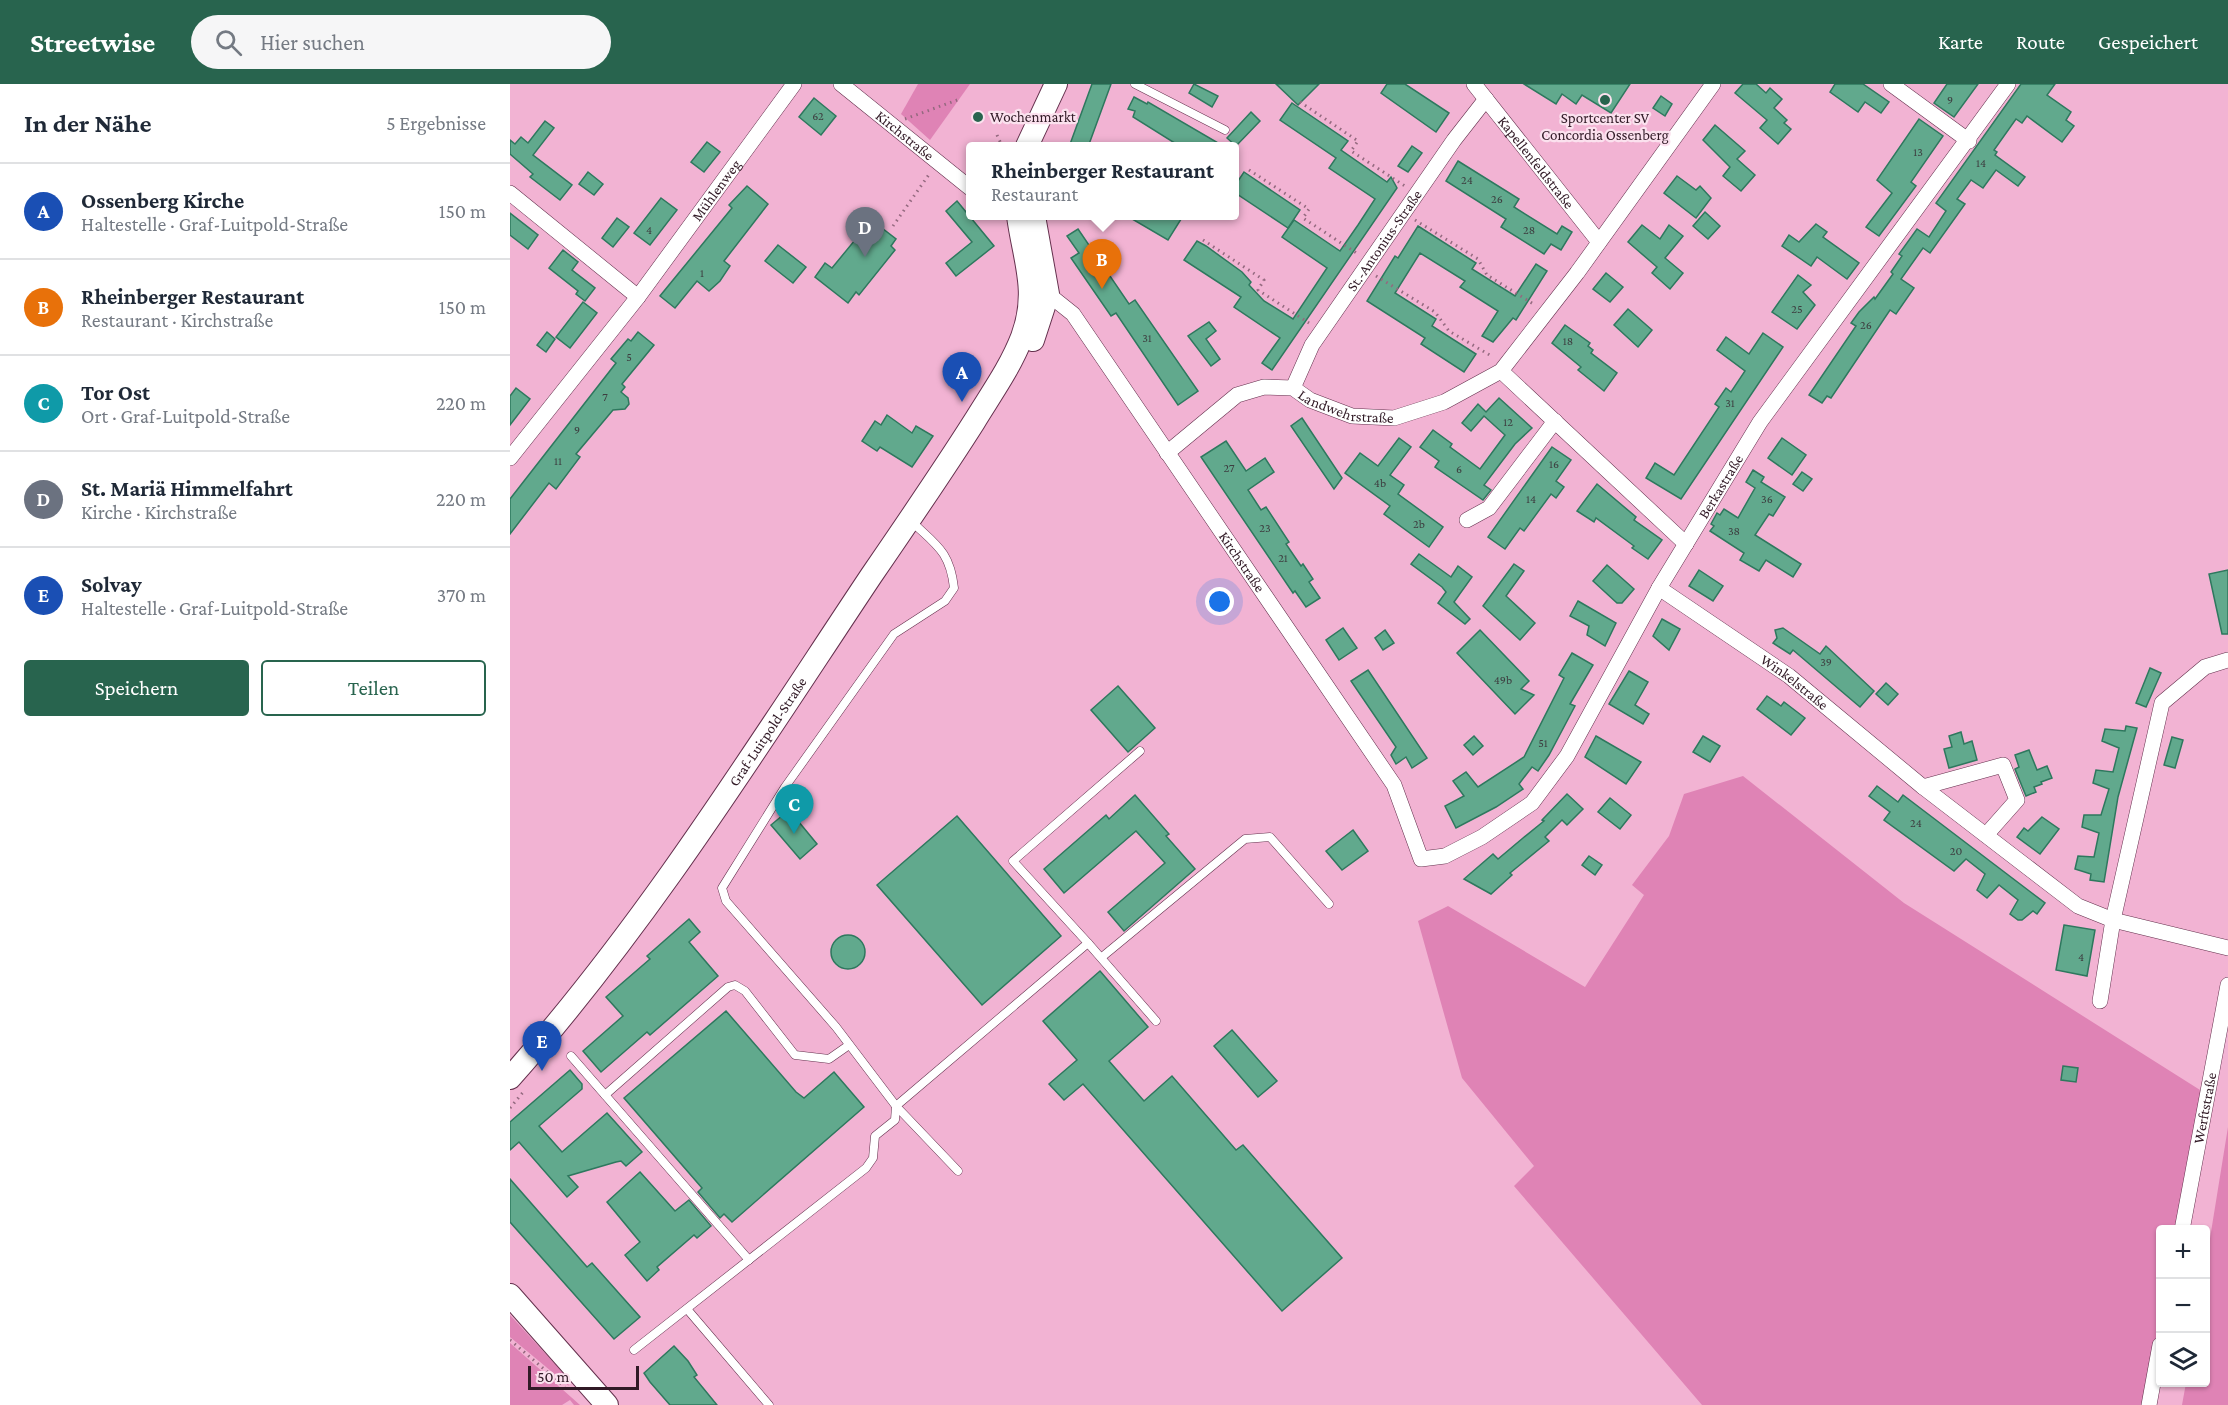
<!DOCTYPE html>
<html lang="de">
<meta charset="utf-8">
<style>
:root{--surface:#fff;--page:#f6f6f7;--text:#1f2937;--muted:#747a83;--line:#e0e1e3;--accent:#28644e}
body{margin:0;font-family:"Crimson Pro",serif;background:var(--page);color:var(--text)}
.controls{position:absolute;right:18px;bottom:18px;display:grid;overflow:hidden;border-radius:6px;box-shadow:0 2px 4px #0004}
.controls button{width:54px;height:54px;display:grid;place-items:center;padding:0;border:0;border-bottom:2px solid var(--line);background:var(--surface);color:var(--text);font:30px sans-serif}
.scale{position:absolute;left:18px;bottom:15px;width:111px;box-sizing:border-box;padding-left:6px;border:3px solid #311a26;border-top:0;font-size:16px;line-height:21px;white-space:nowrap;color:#311a26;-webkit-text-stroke:4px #fbe1ee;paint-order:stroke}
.you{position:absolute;left:710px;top:518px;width:21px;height:21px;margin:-15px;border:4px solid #fff;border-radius:50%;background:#1a73e8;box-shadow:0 0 0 9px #1a73e833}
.badge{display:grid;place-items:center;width:39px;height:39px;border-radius:50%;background:var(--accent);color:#fff;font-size:20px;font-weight:700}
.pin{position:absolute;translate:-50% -50px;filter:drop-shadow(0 2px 3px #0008)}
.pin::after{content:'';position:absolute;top:32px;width:21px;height:18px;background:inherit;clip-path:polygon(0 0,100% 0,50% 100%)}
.popup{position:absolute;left:456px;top:58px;width:273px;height:78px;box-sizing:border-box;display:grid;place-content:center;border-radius:6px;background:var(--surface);filter:drop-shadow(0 2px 4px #0005);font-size:20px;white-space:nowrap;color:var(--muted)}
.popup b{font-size:22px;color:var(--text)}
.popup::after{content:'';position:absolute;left:50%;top:100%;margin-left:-12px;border:12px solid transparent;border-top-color:var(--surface)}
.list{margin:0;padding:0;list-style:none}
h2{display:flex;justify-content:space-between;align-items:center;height:78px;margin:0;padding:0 24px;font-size:26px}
h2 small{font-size:20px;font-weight:400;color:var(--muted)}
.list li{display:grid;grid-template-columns:39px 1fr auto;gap:18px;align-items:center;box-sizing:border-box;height:96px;padding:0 24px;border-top:2px solid var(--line)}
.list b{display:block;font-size:22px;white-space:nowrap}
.list p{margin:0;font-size:20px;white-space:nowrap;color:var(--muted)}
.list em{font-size:20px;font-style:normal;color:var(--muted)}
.actions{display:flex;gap:12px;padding:18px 24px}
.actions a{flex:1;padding:14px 0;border:2px solid var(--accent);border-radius:6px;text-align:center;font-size:21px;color:var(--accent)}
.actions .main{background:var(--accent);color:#fff}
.icon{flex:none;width:33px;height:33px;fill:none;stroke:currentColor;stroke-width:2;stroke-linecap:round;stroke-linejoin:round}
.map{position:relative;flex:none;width:1718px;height:1321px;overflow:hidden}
header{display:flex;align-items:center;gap:36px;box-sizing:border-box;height:84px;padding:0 30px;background:var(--accent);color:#fff}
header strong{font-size:28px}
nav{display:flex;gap:33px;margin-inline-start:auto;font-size:21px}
.search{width:420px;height:54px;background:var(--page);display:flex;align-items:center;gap:15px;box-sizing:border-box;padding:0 21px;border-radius:33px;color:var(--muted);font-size:22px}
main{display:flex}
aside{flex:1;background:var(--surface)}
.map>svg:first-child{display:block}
</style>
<header>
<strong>Streetwise</strong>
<div class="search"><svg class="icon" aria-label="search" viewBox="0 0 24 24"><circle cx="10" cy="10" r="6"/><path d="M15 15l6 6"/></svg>Hier suchen</div>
<nav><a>Karte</a><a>Route</a><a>Gespeichert</a></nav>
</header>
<main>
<aside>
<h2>In der Nähe<small>5 Ergebnisse</small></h2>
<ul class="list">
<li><span class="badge" style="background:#1a4fb4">A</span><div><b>Ossenberg Kirche</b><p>Haltestelle · Graf-Luitpold-Straße</p></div><em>150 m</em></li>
<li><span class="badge" style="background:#e8710a">B</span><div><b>Rheinberger Restaurant</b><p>Restaurant · Kirchstraße</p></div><em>150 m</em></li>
<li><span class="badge" style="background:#0f9aa8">C</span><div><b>Tor Ost</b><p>Ort · Graf-Luitpold-Straße</p></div><em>220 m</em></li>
<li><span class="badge" style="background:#6b7280">D</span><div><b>St. Mariä Himmelfahrt</b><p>Kirche · Kirchstraße</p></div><em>220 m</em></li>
<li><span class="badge" style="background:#1a4fb4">E</span><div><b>Solvay</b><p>Haltestelle · Graf-Luitpold-Straße</p></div><em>370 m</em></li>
</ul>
<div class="actions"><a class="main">Speichern</a><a>Teilen</a></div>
</aside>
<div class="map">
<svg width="1718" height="1321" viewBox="0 0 1718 1321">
<rect width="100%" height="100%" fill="#f2b3d3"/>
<g fill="#df83b5">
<polygon points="408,0 460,0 420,56 391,30"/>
<polygon points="1233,692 1394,819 1698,1011 1672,1145 1650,1146 1650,1261 1639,1321 1192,1321 1004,1102 1024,1082 952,994 908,837 938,822 1075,903 1134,811 1122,801 1159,752 1174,710"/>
<polygon points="1718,1043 1718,1321 1672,1321 1676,1299 1696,1298 1696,1179"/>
<polygon points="0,1231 54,1290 59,1302 0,1253"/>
<polygon points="0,1259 70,1321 64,1321 60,1316 52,1321 0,1321"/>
</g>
<g fill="#61a98d" stroke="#2e785e" stroke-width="1.5">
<polygon points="582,0 601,0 578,63 559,63"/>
<polygon points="684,0 708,12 702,23 679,9"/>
<polygon points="766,0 809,0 788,21"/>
<polygon points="877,0 895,0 939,29 926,48 871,9"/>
<polygon points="1014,0 1120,0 1101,29 1072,11 1066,20 1052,10 1046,20"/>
<polygon points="1233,0 1246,0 1256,9 1260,4 1272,15 1264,24 1277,36 1274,39 1281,45 1268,60 1250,44 1257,36 1225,9"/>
<polygon points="1325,0 1353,0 1379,18 1371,29 1355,18 1348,28 1320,8"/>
<polygon points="1437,0 1468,0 1444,33 1424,19"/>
<polygon points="1511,0 1545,0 1537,11 1561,28 1556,36 1564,42 1552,58 1517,32 1512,39 1506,35 1484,66 1487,68 1485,71 1515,93 1508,102 1486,86 1473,104 1461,96 1447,115 1455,120 1420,169 1413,164 1391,195 1404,204 1386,230 1380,226 1321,314 1317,312 1312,319 1299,311 1346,242 1341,239 1349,228 1364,213 1365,215 1383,190 1381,188 1392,172 1389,170 1407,145 1419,153 1436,127 1426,119"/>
<polygon points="1151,12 1162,20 1155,32 1143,24"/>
<polygon points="624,13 637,20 638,18 715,63 671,63 623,33 625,27 618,25"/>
<polygon points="304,14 326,32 311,51 289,33"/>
<polygon points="782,19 838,57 831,66 877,98 881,93 887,104 762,286 752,279 770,254 724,223 731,213 674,176 687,157 696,162 732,188 741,198 739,201 754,217 783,235 817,184 772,153 784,136 830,167 848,141 865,115 819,84 826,74 770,36"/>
<polygon points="741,28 750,37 726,62 717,54"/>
<polygon points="1409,35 1433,52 1401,98 1406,102 1369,152 1356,143 1382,109 1367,96"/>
<polygon points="35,37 44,44 23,71 62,101 50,116 20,93 23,90 0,70 0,56 5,60 11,53 18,59"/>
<polygon points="1205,41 1235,67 1227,75 1245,91 1231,107 1213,92 1220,83 1193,56"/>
<polygon points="197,58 210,68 194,88 181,78"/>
<polygon points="902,62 912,69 898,88 888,82"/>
<polygon points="948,77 1009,115 1004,123 1047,150 1052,142 1062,148 1051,166 1041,160 1034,170 991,143 996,135 936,97"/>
<polygon points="78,88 93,100 84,111 69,100"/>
<polygon points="734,88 790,126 778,144 724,108 724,103"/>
<polygon points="1167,92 1186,106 1190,102 1201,114 1186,134 1154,109"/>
<polygon points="237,102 258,120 214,177 220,182 210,197 199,207 187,197 165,224 150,212 222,124 219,121"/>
<polygon points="151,114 167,126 140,161 124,149"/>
<polygon points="447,117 484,162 446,192 436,179 462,158 436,127"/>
<polygon points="1195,128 1210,142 1198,155 1183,142"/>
<polygon points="0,129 28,151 18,165 0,151"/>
<polygon points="617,132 673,132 658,156"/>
<polygon points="107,134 119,143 103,163 92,154"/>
<polygon points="354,137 365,145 368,141 386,155 381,162 385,166 349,211 346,208 338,219 305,193 315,179 322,184 350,150 346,147"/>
<polygon points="1306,140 1317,148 1313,153 1349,179 1337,195 1307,173 1301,182 1272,162 1279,151 1289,158"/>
<polygon points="1132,141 1150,155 1159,141 1173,152 1155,174 1173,189 1160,205 1142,189 1147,183 1118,158"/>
<polygon points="908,142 966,179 962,185 1005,212 1026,180 1037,187 1006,236 1003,234 983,258 972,252 988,227 950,203 955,197 910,169 885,209 926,235 922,242 966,270 954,288 911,260 915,254 857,217 885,172 888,174"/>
<polygon points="568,145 619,220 625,216 688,307 668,321 606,229 601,232 561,174 569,169 557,152"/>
<polygon points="268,161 296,183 283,199 255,177"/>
<polygon points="53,166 68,178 62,186 85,204 75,217 66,210 68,207 39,184"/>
<polygon points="1096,189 1113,203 1100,218 1083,205"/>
<polygon points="1288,191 1301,201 1293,208 1305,221 1287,245 1262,228"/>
<polygon points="73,218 87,229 60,264 46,253"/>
<polygon points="1118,225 1142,246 1128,263 1104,241"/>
<polygon points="699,238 706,247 696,255 710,275 701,282 678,252"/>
<polygon points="1055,241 1080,259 1078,262 1083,266 1081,269 1107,289 1094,307 1068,286 1071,283 1042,259"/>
<polygon points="37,248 45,255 36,268 27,261"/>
<polygon points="128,248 144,261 112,300 115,303 111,308 118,314 119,320 115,325 103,326 66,370 70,373 46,405 39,399 0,450 0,415 106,279 101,275 118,255 121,257"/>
<polygon points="1253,249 1273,263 1171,415 1136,394 1145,379 1164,391 1209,323 1205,320 1216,304 1221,308 1235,287 1207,266 1216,253 1239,270"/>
<polygon points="6,304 20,315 0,341 0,312"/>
<polygon points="989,314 1022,344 1005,360 974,401 981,406 973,416 925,383 929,377 910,363 923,346 942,360 940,363 970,385 995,351 974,332 961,347 952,339 968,320 976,328"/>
<polygon points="377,331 402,349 406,342 423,352 402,383 370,363 367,367 352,357 365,337 371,341"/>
<polygon points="792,334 832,394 824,405 781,342"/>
<polygon points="889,354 901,363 880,391 894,401 888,410 933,443 919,463 874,430 880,422 835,389 850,369 868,382"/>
<polygon points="1272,354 1296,371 1282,391 1258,374"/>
<polygon points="716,357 736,387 755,374 764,388 738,406 751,426 756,423 779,458 776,460 791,482 793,480 803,495 799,498 810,514 796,523 785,507 783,509 691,373"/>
<polygon points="1042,363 1061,376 1046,397 1054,403 1046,414 1041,410 1014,447 1010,444 995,465 978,453"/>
<polygon points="1243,386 1254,393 1251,398 1275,413 1263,432 1259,430 1245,451 1291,480 1283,493 1256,476 1249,487 1230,476 1234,469 1200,447 1204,442 1201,440 1207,429 1210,431 1214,425 1228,434 1245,404 1236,398"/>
<polygon points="1292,388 1302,395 1293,407 1283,400"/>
<polygon points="1087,400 1126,433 1124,436 1152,456 1138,475 1122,464 1124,462 1086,434 1084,438 1067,427"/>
<polygon points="909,470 941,493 948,482 962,493 944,518 960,535 955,540 928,519 936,508 932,503 901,480"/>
<polygon points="1004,480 1014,487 996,512 1025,539 1010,556 973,522"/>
<polygon points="1097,481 1124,505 1112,519 1107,519 1083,497"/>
<polygon points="1189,486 1213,502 1203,517 1179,502"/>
<polygon points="1718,486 1718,550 1712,550 1699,490"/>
<polygon points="1068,517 1106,539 1095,562 1077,551 1079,542 1060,532"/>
<polygon points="1152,535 1170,545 1159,566 1143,552"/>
<polygon points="833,544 847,564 829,576 816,556"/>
<polygon points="1273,544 1310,570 1316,562 1364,607 1350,623 1283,566 1280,570 1263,559 1267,554 1265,546"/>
<polygon points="875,546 884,559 873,566 865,554"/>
<polygon points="970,546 1019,597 1011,605 1024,611 1005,630 947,569"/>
<polygon points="1062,569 1083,581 1060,620 1065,622 1039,671 1028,687 1022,683 1009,700 1013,705 986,723 946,744 935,722 954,712 943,697 956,688 968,703 1014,673 1054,594 1049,591"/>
<polygon points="1640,584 1651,589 1636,623 1626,619"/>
<polygon points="858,586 917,674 902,684 896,673 886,680 881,671 886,663 841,597"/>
<polygon points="1119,587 1138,598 1125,621 1139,630 1133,640 1099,620"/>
<polygon points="1376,599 1388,610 1378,621 1366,610"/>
<polygon points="608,602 645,644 618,668 581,626"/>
<polygon points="1257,612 1271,622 1274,618 1295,634 1281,651 1247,625"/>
<polygon points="1616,642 1627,644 1608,713 1594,798 1580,796 1581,790 1565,785 1568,772 1584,773 1589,749 1572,743 1574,731 1591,731 1599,705 1583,699 1586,686 1603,688 1609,664 1592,657 1595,645 1615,647"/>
<polygon points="1451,648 1454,660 1462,657 1467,676 1439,684 1434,665 1442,663 1439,652"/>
<polygon points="964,652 973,662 963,671 954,661"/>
<polygon points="1086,652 1131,678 1116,700 1075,673"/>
<polygon points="1193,652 1210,662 1200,678 1183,668"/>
<polygon points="1662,653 1673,656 1665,684 1654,681"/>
<polygon points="1519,666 1527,686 1537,682 1542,694 1531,698 1532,700 1524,703 1526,708 1516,712 1505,685 1509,683 1505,671"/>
<polygon points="1367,702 1388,718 1393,711 1535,819 1527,830 1523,827 1512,836 1508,836 1500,830 1508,816 1489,801 1477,814 1467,806 1475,790 1456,775 1444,787 1374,736 1380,728 1359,712"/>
<polygon points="1057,710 1073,725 1057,741 1052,736 1035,753 1039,757 1000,789 1002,791 981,810 954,795 983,770 988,775 1013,754 1034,737 1032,736"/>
<polygon points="625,711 659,750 656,752 685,785 614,847 598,828 655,779 626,747 554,809 534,785 596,731 599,735"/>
<polygon points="1100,714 1121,731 1110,745 1088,728"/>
<polygon points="279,726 307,760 290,775 261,741"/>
<polygon points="447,732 551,852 472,921 367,801"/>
<polygon points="1532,733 1549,745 1530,770 1507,753 1514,744 1518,747"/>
<polygon points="843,746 858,767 832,786 816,767"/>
<polygon points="1079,772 1092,781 1085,791 1072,781"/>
<polygon points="179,835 190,848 179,858 208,892 140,951 137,948 91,988 73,967 113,932 96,913 140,875 137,872"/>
<polygon points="1554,841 1585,846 1577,892 1546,886"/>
<circle cx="338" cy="868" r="17"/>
<polygon points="590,887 638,943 599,977 634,1017 662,992 726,1066 733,1061 832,1174 772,1227 573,1000 554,1016 539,1000 567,976 533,937"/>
<polygon points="216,927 286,1008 294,1014 324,988 354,1023 222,1138 214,1130 210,1134 188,1108 192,1104 114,1014"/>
<polygon points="722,946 767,997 748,1013 704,962"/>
<polygon points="1553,982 1568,984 1566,998 1551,996"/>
<polygon points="60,986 72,1000 72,1005 29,1042 52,1068 97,1029 132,1068 116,1082 111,1077 106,1078 58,1092 68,1103 57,1113 9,1058 0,1066 0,1038"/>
<polygon points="130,1088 165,1127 179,1116 201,1142 187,1154 184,1151 147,1183 149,1186 137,1197 115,1171 130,1158 97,1118"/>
<polygon points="0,1095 77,1183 82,1179 130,1233 104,1255 0,1138"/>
<polygon points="164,1262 178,1277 187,1291 184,1293 207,1321 160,1321 140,1298 134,1289"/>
</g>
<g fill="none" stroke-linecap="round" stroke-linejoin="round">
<g stroke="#64304d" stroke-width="9">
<g id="lane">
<polyline points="625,0 715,46"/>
<polyline points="578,859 503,777 630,667"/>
<polyline points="592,873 735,755 760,753 819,820"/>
<polyline points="61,972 239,1176"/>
<polyline points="95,1011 218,903 225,901 235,907 285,971 319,975 339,961"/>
<polyline points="448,1087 386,1022 578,859 646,937"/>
<polyline points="177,1225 259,1321"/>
<path d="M124,1266L356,1084L363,1074L365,1052L385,1036L386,1022L326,943L216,817L212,804L275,703L384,550L435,517L444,504C440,467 426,461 401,437"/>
</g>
</g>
<g stroke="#64304d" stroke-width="16">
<g id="street">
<path id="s1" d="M331,0L460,104"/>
<path id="s2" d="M964,0L1089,158"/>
<polyline points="1381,0 1459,57"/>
<polyline points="0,109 128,213"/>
<path id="s3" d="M530,211L538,210L563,230L884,701L911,775L935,772L972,753L1022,719L1057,672L1149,504L1250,338L1498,0"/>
<polyline points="991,287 1176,460"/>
<path id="s4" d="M783,304L802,261L944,56L976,15"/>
<path id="s5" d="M657,369L727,311L754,303L783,304L800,316L842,332L884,334L934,318L991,287L1067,189L1203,0"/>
<path id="s6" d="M0,374L128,213L284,0"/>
<polyline points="957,436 979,424 1045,337"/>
<path id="s7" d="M1149,504L1279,592L1413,703L1568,822L1603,836L1718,864"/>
<polyline points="1413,703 1493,681 1507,716 1476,751"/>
<polyline points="1590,917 1603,836 1652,619 1695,583 1718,576"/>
<path id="s8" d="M1672,1146L1718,901"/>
<polyline points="1639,1321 1650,1261"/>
</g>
</g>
<g stroke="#64304d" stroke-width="24">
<g id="secondary">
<polyline points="517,62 546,0"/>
<polyline points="523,256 538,210 524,132"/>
<path id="s9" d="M0,994C137,840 247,663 361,492C396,441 431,390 464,338C481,310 500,284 512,253C529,207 514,177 508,132"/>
<polyline points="0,1211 97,1321"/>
</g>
</g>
<g stroke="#94697f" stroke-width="3" stroke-dasharray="1.5 4.5" stroke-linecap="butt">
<polyline points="790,18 848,57 841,67 895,102"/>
<polyline points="395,35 450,15"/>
<polyline points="487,51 492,62"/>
<polyline points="739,86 799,125 793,134 848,170"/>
<polyline points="905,136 968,175 977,191 1025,221"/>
<polyline points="383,142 420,89"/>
<polyline points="693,156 754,196 748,206 799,239"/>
<polyline points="866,192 925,228 939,247 983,273"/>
<polyline points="0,1024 14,1007"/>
<polyline points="0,1256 55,1303"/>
</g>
<use href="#lane" stroke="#fff" stroke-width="8"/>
<use href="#street" stroke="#fff" stroke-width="15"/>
<use href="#secondary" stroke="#fff" stroke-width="22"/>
</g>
<g fill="#28644e" stroke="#fbe1ee" stroke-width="2">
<circle cx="1095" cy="16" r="6"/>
<circle cx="468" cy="33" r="6"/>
</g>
<g text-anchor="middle" stroke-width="4.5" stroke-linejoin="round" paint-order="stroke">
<g font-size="12" fill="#3d3e40">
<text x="1440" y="20">9</text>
<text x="308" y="36">62</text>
<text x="1408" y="72">13</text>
<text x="1471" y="83">14</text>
<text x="957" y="100">24</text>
<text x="987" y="119">26</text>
<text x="139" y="150">4</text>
<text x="1019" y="150">28</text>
<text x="192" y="193">1</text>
<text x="1287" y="229">25</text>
<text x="1356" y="245">26</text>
<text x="637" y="258">31</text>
<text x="1058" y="261">18</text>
<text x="119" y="277">5</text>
<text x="95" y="317">7</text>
<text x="1220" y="323">31</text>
<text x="998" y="342">12</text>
<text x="67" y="350">9</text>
<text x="48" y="381">11</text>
<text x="1044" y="384">16</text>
<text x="719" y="388">27</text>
<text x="949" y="389">6</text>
<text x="870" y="403">4b</text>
<text x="1021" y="419">14</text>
<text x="1257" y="419">36</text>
<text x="909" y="444">2b</text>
<text x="755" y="448">23</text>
<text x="1224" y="451">38</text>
<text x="773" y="478">21</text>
<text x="1316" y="582">39</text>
<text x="993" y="600">49b</text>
<text x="1033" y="663">51</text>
<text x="1406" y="743">24</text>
<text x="1446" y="771">20</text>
<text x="1571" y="877">4</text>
</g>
<g font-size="15" fill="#311a26" stroke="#fbe1ee" text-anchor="start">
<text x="480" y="38">Wochenmarkt</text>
<text x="1095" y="39" text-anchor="middle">Sportcenter SV<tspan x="1095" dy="17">Concordia Ossenberg</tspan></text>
</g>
<g font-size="15" fill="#311a26" stroke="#fbe1ee">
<text dy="5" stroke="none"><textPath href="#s1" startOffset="82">Kirchstraße</textPath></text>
<text dy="5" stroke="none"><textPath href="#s2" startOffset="100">Kapellenfeldstraße</textPath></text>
<text dy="5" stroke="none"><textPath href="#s6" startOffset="338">Mühlenweg</textPath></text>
<text dy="5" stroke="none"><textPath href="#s4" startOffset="174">St.-Antonius-Straße</textPath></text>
<text dy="5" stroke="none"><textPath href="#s5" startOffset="206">Landwehrstraße</textPath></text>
<text dy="5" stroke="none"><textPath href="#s3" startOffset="1184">Berkastraße</textPath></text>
<text dy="5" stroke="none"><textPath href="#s3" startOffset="340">Kirchstraße</textPath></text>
<text dy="5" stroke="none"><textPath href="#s7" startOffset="165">Winkelstraße</textPath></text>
<text dy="5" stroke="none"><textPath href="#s9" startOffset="432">Graf-Luitpold-Straße</textPath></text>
<text dy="5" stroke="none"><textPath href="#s8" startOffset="124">Werftstraße</textPath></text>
</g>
</g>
</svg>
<div class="controls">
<button>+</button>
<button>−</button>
<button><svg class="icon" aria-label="layers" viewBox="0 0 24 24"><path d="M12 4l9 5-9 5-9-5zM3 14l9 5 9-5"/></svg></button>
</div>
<div class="scale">50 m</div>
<div class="you"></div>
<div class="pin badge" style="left:452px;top:318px;background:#1a4fb4">A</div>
<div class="pin badge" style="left:592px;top:205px;background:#e8710a">B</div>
<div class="popup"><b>Rheinberger Restaurant</b>Restaurant</div>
<div class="pin badge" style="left:284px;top:750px;background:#0f9aa8">C</div>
<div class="pin badge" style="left:355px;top:173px;background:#6b7280">D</div>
<div class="pin badge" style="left:32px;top:987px;background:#1a4fb4">E</div>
</div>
</main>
